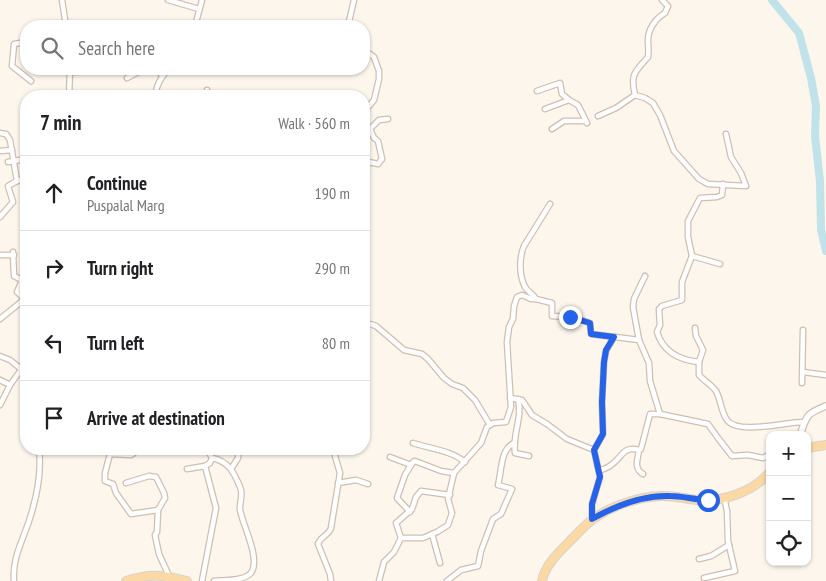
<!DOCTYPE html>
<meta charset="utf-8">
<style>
:root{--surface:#fff;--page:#f2f2f2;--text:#202124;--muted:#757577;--line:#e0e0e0}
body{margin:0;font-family:"PT Sans Narrow",sans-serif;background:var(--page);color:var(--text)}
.controls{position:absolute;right:15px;bottom:15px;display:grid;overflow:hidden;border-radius:10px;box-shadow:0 1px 4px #0004}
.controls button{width:45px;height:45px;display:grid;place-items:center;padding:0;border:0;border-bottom:1px solid var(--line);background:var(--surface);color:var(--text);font:25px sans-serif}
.stop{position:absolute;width:15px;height:15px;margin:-11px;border:4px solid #2563eb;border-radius:50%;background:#fff}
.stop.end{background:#2563eb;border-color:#fff;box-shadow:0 1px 5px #0008}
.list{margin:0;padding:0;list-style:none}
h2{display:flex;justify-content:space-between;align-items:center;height:65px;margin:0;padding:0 20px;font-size:21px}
h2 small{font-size:16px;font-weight:400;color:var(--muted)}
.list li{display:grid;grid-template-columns:32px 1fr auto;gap:15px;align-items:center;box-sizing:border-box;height:75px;padding:0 20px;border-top:1px solid var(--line)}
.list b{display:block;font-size:19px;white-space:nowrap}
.list p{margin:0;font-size:16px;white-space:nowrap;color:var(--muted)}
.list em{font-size:16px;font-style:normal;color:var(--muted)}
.icon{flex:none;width:28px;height:28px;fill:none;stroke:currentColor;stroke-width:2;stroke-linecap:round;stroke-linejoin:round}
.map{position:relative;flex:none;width:826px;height:581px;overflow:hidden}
.search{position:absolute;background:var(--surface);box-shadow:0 1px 4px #0004;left:20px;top:20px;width:350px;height:55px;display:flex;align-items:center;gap:12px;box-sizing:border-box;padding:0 18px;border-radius:20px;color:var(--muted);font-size:19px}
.panel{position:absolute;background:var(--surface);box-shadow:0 1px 4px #0004;left:20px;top:90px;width:350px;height:365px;border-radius:20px}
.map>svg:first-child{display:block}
</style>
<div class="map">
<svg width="826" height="581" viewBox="0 0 826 581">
<rect width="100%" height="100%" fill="#fdf6ec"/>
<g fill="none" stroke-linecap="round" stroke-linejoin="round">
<polyline stroke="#bfe3e8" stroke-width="8" points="772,0 799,33 811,78 816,106 815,136 820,181 821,230 826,251"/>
<g stroke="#d1beb0" stroke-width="7">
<g id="minor">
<polyline points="62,0 66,26"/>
<polyline points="168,0 199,9"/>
<polyline points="195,26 202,0"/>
<polyline points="348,26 354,0"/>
<polyline points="26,42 14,44 12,66 31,81"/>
<polyline points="364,54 370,54 374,57 379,71 379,79 374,100 364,112"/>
<polyline points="157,69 162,76"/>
<polyline points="70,72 92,71 91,69"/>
<polyline points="127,78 144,69"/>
<polyline points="207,90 207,96"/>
<polyline points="537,91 560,83 562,94 569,100 578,105 587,123"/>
<polyline points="635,95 645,98 653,103 660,115 674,151 699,179 708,184 746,186 741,173 731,157 726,134"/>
<polyline points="69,96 70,69"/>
<path d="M156,96C155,86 162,77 168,69"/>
<polyline points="545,109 569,100"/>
<path d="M598,116L616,108L635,95C630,74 635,72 648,57C649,51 648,46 648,40C648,29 656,18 665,13L668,6L662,0"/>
<polyline points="552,129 564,121 585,121"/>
<polyline points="0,133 6,134 10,140 17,181 8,186 13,202 0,217"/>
<polyline points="0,151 12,150"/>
<polyline points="364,161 378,164 382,159 378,141 374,138 370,129 379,120 388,119"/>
<polyline points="8,162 26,159"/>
<polyline points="17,181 26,179"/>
<polyline points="364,230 366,238 364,256"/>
<polyline points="13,252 14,276 22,280 17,292 26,300"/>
<polyline points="0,255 14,255"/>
<polyline points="692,256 720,264"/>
<polyline points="645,276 634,299 633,307 639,340 649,363 650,381 660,414 708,424 718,438 732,456 748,455 763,458 770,454"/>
<polyline points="536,299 552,303 552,316 572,317 590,323 591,334 639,340"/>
<polyline points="0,319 26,298"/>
<polyline points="364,322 376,326 404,350 422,354 428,359 444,378 452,384 463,388 475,400 490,425"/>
<path d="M695,328L696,336L703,350L699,362V375C704,381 711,384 716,391C721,400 721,412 727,420C738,435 785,422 804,422"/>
<polyline points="0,356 10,360 21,369"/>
<path d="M699,362C679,360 663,352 657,332L660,325L659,309L662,306L682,300V282L692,256L688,237V221L700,198L717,197L722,195L723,184"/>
<polyline points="803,372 826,375"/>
<polyline points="0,380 10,385"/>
<polyline points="802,383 803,330"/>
<polyline points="510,398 522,400 532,415 547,424 567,439 594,450"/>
<path d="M518,399C523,417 512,435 515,453L529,456"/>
<polyline points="0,405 10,385 26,363"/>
<path d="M413,443C431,449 450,450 465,462"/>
<polyline points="134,449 134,453 131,455 110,454 105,473 105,481 113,484 116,493 131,514 158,510"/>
<polyline points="639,450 641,449 650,414 660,414"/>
<polyline points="390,457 411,465 413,462 415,461 441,471 454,473"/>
<path d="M212,458C228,461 234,472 240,487C244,495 239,502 240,510C243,526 261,559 251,573C244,581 225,580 214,581"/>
<polyline points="187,469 205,466"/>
<polyline points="231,469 238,458 239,449"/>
<path d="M599,471C603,469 608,468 611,465C622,458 623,445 639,450C638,459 633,468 643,474"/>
<polyline points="126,483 149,476 156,477 164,493 165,498 158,510 157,532 155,535 159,554 169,576 168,581"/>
<polyline points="338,483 356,480 368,484"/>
<polyline points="410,512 397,498 405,475 411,465"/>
<polyline points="592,519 592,504 600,477 594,450 603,434 602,402 604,362 606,351 614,337"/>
<polyline points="432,534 440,563"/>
<polyline points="401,538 396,523 412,509 416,497 421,491 450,495"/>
<polyline points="699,559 711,556 729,545"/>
<polyline points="704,578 735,571 728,541 727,511 724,497"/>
<path d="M14,581C12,559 22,542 29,521C37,497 42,474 39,449"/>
<polyline points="202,581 216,508 205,466 210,463 212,458 207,449"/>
<path d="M331,581L330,574L318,544C320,537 329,535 331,528L340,473L335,456L336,449"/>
<path d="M379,581L384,562L394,552L401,538H423L437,532L448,525L452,513L448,499L454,473L481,443L487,427L493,423L506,422L511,407L507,342L509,327L513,319L514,306L517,297L522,295L531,299H536C533,294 528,292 525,287C519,275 519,258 524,246L550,204"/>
<path d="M447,581L461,570L478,566L481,551L493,519L501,514L512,489L498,485C502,470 500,450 514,443"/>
</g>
</g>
<g stroke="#d1beb0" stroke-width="8">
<path id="tertiary" d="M800,435C807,415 806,414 826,406"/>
</g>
<g stroke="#dad1cd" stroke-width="10">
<g id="primary">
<polyline points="807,448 826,445"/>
<path d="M126,581C151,573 163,575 187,581"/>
<path d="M542,581C545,565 559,552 570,541C577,534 584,526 592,520C610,506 638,497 660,496C673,495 685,499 698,500C723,502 753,492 770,472"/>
</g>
</g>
<use href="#minor" stroke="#fff" stroke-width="4.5"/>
<use href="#tertiary" stroke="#fff" stroke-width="5.5"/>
<use href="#primary" stroke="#fbd9a5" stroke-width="8"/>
</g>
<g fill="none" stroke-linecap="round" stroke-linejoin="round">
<path stroke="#2563eb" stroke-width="6" d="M570,317L590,323L591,334L614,337L606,350L604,362L602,402L603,434L594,450L600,477L592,504V519C615,506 643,495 670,496C683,496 695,500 708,500"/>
</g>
</svg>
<div class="controls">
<button>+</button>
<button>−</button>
<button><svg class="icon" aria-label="locate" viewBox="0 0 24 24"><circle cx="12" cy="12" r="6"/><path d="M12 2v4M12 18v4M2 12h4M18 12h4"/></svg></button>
</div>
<div class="stop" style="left:708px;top:500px"></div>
<div class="stop end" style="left:570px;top:317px"></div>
<div class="search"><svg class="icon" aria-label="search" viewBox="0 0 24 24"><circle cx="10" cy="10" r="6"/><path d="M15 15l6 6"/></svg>Search here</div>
<section class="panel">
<h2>7 min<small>Walk · 560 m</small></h2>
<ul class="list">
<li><svg class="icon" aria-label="ahead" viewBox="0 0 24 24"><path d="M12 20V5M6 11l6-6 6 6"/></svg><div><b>Continue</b><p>Puspalal Marg</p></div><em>190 m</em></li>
<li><svg class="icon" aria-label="right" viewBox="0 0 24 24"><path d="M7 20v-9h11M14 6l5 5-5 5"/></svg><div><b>Turn right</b></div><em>290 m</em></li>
<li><svg class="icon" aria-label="left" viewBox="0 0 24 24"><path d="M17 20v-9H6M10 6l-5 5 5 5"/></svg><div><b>Turn left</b></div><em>80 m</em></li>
<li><svg class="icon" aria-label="arrive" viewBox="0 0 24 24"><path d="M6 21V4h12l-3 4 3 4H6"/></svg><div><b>Arrive at destination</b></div></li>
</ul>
</section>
</div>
